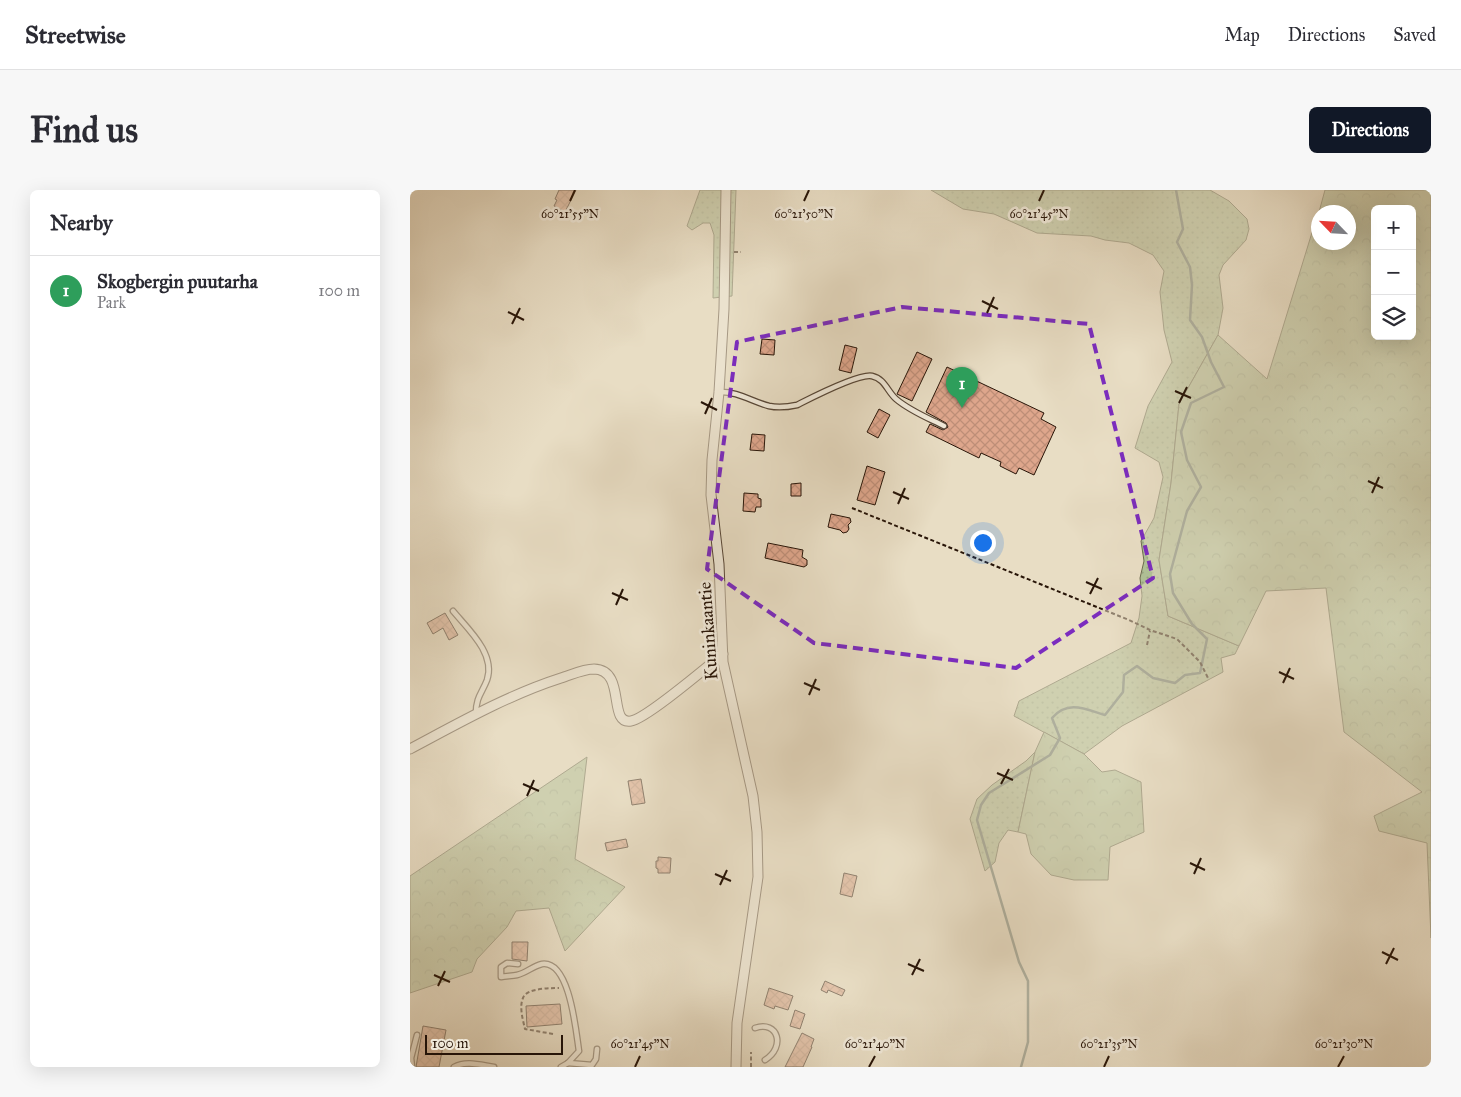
<!DOCTYPE html>
<meta charset="utf-8">
<style>
:root{--surface:#fff;--page:#f7f7f7;--text:#2b2b33;--muted:#7c7c81;--line:#e1e1e2;--accent:#111827}
body{margin:0;font-family:"IM FELL Great Primer",serif;background:var(--page);color:var(--text)}
.controls{position:absolute;right:15px;top:15px;display:grid;overflow:hidden;border-radius:8px;box-shadow:0 5px 20px #0002}
.controls button{width:45px;height:45px;display:grid;place-items:center;padding:0;border:0;border-bottom:1px solid var(--line);background:var(--surface);color:var(--text);font:25px sans-serif}
.compass{position:absolute;left:901px;top:15px;width:45px;height:45px;border-radius:50%;background:var(--surface);box-shadow:0 5px 20px #0002;rotate:295deg}
.scale{position:absolute;left:15px;bottom:12px;width:138px;box-sizing:border-box;padding-left:5px;border:2px solid #281508;border-top:0;font-size:14px;line-height:18px;white-space:nowrap;color:#281508;-webkit-text-stroke:4px #f0e9d9;paint-order:stroke}
.you{position:absolute;left:572px;top:352px;width:18px;height:18px;margin:-12px;border:4px solid #fff;border-radius:50%;background:#1a73e8;box-shadow:0 0 0 8px #1a73e833}
.badge{display:grid;place-items:center;width:32px;height:32px;border-radius:50%;background:var(--accent);color:#fff;font-size:16px;font-weight:700}
.pin{position:absolute;translate:-50% -41px;filter:drop-shadow(0 1px 2px #0008)}
.pin::after{content:'';position:absolute;top:26px;width:18px;height:15px;background:inherit;clip-path:polygon(0 0,100% 0,50% 100%)}
.list{margin:0;padding:0;list-style:none}
h2{display:flex;justify-content:space-between;align-items:center;height:65px;margin:0;padding:0 20px;font-size:21px}
h2 small{font-size:16px;font-weight:400;color:var(--muted)}
.list li{display:grid;grid-template-columns:32px 1fr auto;gap:15px;align-items:center;box-sizing:border-box;height:70px;padding:0 20px;border-top:1px solid var(--line)}
.list b{display:block;font-size:19px;white-space:nowrap}
.list p{margin:0;font-size:16px;white-space:nowrap;color:var(--muted)}
.list em{font-size:16px;font-style:normal;color:var(--muted)}
.icon{flex:none;width:28px;height:28px;fill:none;stroke:currentColor;stroke-width:2;stroke-linecap:round;stroke-linejoin:round}
.map{position:relative;flex:none;width:1021px;height:877px;overflow:hidden;border-radius:8px}
header{display:flex;align-items:center;gap:30px;box-sizing:border-box;height:70px;padding:0 25px;background:var(--surface);border-bottom:1px solid var(--line)}
header strong{font-size:24px}
nav{display:flex;gap:28px;margin-inline-start:auto;font-size:18px}
.intro{display:flex;align-items:center;justify-content:space-between;box-sizing:border-box;height:120px;padding:0 30px}
h1{margin:0;font-size:35px}
.button{padding:12px 22px;border-radius:8px;background:var(--accent);color:#fff;font-size:18px;font-weight:700}
main{display:flex;gap:30px;padding:0 30px}
aside{flex:1;background:var(--surface);border-radius:8px;box-shadow:0 5px 20px #0002}
.map>svg:first-child{display:block}
</style>
<header>
<strong>Streetwise</strong>
<nav><a>Map</a><a>Directions</a><a>Saved</a></nav>
</header>
<div class="intro"><h1>Find us</h1><a class="button">Directions</a></div>
<main>
<aside>
<h2>Nearby<small></small></h2>
<ul class="list">
<li><span class="badge" style="background:#2e9e5b">1</span><div><b>Skogbergin puutarha</b><p>Park</p></div><em>100 m</em></li>
</ul>
</aside>
<div class="map">
<svg width="1021" height="877" viewBox="0 0 1021 877">
<defs>
<pattern id="green-dots" width="8" height="8" patternUnits="userSpaceOnUse" patternTransform="scale(1.25)"><rect width="8" height="8" fill="#b1c298"/><path d="M2 2h.1M6 6h.1" fill="none" stroke="#98a682" stroke-width="1.8" stroke-linecap="round"/></pattern>
<pattern id="forest-crowns" width="20" height="18" patternUnits="userSpaceOnUse" patternTransform="scale(1.25)"><rect width="20" height="18" fill="#b1c298"/><path d="M2 6a3 3 0 1 1 6 0M12 15a3 3 0 1 1 6 0" fill="none" stroke="#98a682"/></pattern>
<pattern id="building-cross-hatch" width="8" height="8" patternUnits="userSpaceOnUse" patternTransform="scale(1.25)"><rect width="8" height="8" fill="#dea68c"/><path d="M0 0l8 8M0 8l8-8" fill="none" stroke="#be8e77"/></pattern>
</defs>
<rect width="100%" height="100%" fill="#e8ddc4"/>
<filter id="stains"><feTurbulence type="fractalNoise" baseFrequency=".004" numOctaves="4"/><feColorMatrix values="0 0 0 0 .2 0 0 0 0 .09 0 0 0 0 .02 0 0 0 .5 -.17"/></filter>
<radialGradient id="worn" r=".72"><stop offset=".6" stop-color="#630" stop-opacity="0"/><stop offset="1" stop-color="#630" stop-opacity=".3"/></radialGradient>
<g fill="url(#green-dots)" stroke="#6c6c50">
<polygon points="290,0 326,0 322,106 303,108 304,45 300,33 293,33 282,40 277,36"/>
<polygon points="521,0 800,0 819,11 837,29 839,39 836,50 813,75 809,85 813,118 808,145 769,214 761,293 749,370 758,426 829,456 825,464 811,468 813,482 712,536 674,564 604,526 609,511 721,453 729,428 732,406 730,388 734,371 731,351 744,328 753,287 749,272 725,258 738,216 762,172 754,140 750,102 754,81 743,65 719,53 695,50 681,46 627,43 584,24 553,19"/>
<polygon points="625,562 608,642 598,640 589,653 585,672 575,681 560,629 567,609 582,595 616,571"/>
</g>
<g fill="url(#forest-crowns)" stroke="#6c6c50" fill-rule="evenodd">
<path d="M915,0H1021V748L1017,653L969,641L964,626L1012,602L934,542L916,398L856,401L829,456L758,426L749,370L761,293L769,214L808,145L857,189L908,23V52H938V22H909ZM965,19H1002V146H965Z"/>
<polygon points="634,542 674,564 692,582 705,580 731,592 734,642 700,657 698,690 664,690 641,685 621,664 616,644 608,642 625,562"/>
<polygon points="177,567 165,669 215,697 155,761 139,718 106,721 97,737 67,769 62,782 0,803 0,686"/>
</g>
<g fill="none" stroke-linecap="round" stroke-linejoin="round">
<path stroke="#6b796e" stroke-width="2.5" d="M611,877L618,852V791L609,772L567,630L571,615L579,603L640,565L650,548L642,528C658,510 675,519 695,525L713,502L714,485L727,476L743,488L765,493L775,485L790,483L797,449L782,434L763,403L760,384L777,321L791,297L777,270L771,242L781,213L814,197L801,172L792,147L780,130L782,95L780,77L767,52L773,39L766,0"/>
</g>
<g fill="url(#building-cross-hatch)" stroke="#281508">
<polygon points="149,0 166,0 155,22 144,16 147,10 145,9"/>
<polygon points="352,149 365,150 364,165 350,164"/>
<polygon points="435,155 447,158 441,183 429,180"/>
<polygon points="507,162 522,169 502,211 487,204"/>
<polygon points="537,177 634,223 631,229 646,237 624,285 609,278 606,284 590,276 591,272 571,263 569,268 516,242 520,234 533,240 538,237 536,233 516,222"/>
<polygon points="469,219 480,225 468,248 457,242"/>
<polygon points="342,244 355,245 354,261 340,260"/>
<polygon points="457,276 475,282 465,315 447,310"/>
<polygon points="391,293 391,306 381,306 381,294"/>
<polygon points="334,303 348,304 348,308 351,309 351,317 346,317 345,322 333,321"/>
<polygon points="421,324 440,328 441,332 438,335 439,339 437,342 433,343 430,340 418,337"/>
<polygon points="358,353 393,360 392,367 397,370 397,375 394,377 355,368"/>
<polygon points="35,423 48,445 39,450 33,438 23,444 17,433"/>
<polygon points="231,589 235,613 222,615 218,591"/>
<polygon points="216,649 218,657 197,661 195,653"/>
<polygon points="248,667 261,668 260,683 248,683 248,679 246,678 246,671 248,671"/>
<polygon points="434,683 447,686 442,707 430,704"/>
<polygon points="102,752 118,752 117,771 102,769"/>
<polygon points="415,791 435,800 432,806 418,800 417,803 411,800"/>
<polygon points="359,798 383,806 378,820 365,816 364,819 354,815"/>
<polygon points="150,814 152,834 117,837 116,816"/>
<polygon points="385,820 395,824 390,839 380,836"/>
<polygon points="13,836 36,840 29,877 6,877"/>
<polygon points="392,843 404,849 401,857 402,857 393,877 375,877"/>
</g>
<g fill="none" stroke-linecap="round" stroke-linejoin="round">
<g stroke="#584737" stroke-width="7">
<g id="service">
<path d="M309,202C327,201 343,212 359,216C368,218 378,217 387,215C401,208 449,183 462,186C475,189 477,201 486,209C500,221 518,228 534,236"/>
<path d="M43,421C58,439 86,464 77,490C72,503 66,507 66,523"/>
<path d="M108,774L97,773L91,777V787C96,786 102,786 107,785C116,783 123,776 132,774C160,770 166,842 169,861L158,873L151,877"/>
<path d="M345,838C368,830 376,857 355,870"/>
<polyline points="158,873 182,875 186,869 187,859"/>
<polyline points="2,877 1,868 7,845"/>
<path d="M44,877C56,870 71,875 84,877"/>
</g>
</g>
<g stroke="#584737" stroke-width="11">
<g id="minor">
<polyline points="316,0 314,119 309,202 302,270 301,305 309,374 313,472 343,606 347,642 348,687 327,833 326,877"/>
<path d="M0,559C49,533 98,505 151,488C161,485 173,479 184,479C217,480 197,535 221,531C236,529 298,476 313,464"/>
</g>
</g>
<g stroke="#281508" stroke-width="2" stroke-dasharray="4 2.5" stroke-linecap="butt">
<polyline points="324,62 331,62"/>
<polyline points="442,318 719,430 740,440 767,449 790,472 798,488"/>
<polyline points="737,455 740,441"/>
<path d="M143,844L115,839C113,830 109,817 113,808C116,798 141,798 149,798"/>
<polyline points="341,877 341,862"/>
</g>
<use href="#service" stroke="#f0e9d9" stroke-width="4.5"/>
<use href="#minor" stroke="#f0e9d9" stroke-width="9"/>
</g>
<path d="M0 0H1021V877H0ZM492,117L679,134L743,388L606,478L404,453L297,379L327,152Z" fill="#e8ddc4" fill-opacity=".55" fill-rule="evenodd"/>
<path fill="none" stroke="#7b2cbf" stroke-width="4" stroke-dasharray="10 6" stroke-linejoin="round" d="M492,117L679,134L743,388L606,478L404,453L297,379L327,152Z"/>
<path fill="none" stroke="#281508" stroke-width="2" d="M160,11L165,0M394,11L399,0M629,11L634,0M572,111L588,119M98,122L114,130M577,123L584,107M102,134L110,118M765,201L781,208M291,212L307,220M769,213L777,197M295,224L302,208M958,291L973,298M483,302L499,309M962,303L969,287M488,314L495,298M676,392L692,399M202,403L218,410M680,404L688,388M206,415L213,399M869,482L884,489M394,493L410,500M873,493L880,478M399,505L406,489M587,583L603,590M113,594L129,601M591,594L599,579M117,606L124,590M780,673L795,680M305,684L321,691M784,684L791,668M310,695L317,680M972,762L988,770M498,774L514,781M976,774L984,758M24,785L40,792M502,785L510,769M28,796L35,781M225,877L230,866M459,877L465,866M694,877L699,866M928,877L934,866"/>
<g text-anchor="middle" stroke-width="5" stroke-linejoin="round" paint-order="stroke">
<g font-size="18" fill="#281508" stroke="#f0e9d9">
<text transform="translate(298 441) rotate(-94)" y="6">Kuninkaantie</text>
</g>
</g>
<g font-size="12" text-anchor="middle" fill="#281508" stroke="#f0e9d9" stroke-width="5" stroke-linejoin="round" paint-order="stroke">
<text x="160" y="28">60°21'55"N</text>
<text x="394" y="28">60°21'50"N</text>
<text x="629" y="28">60°21'45"N</text>
<text x="230" y="858">60°21'45"N</text>
<text x="465" y="858">60°21'40"N</text>
<text x="699" y="858">60°21'35"N</text>
<text x="934" y="858">60°21'30"N</text>
</g>
<rect width="100%" height="100%" filter="url(#stains)"/>
<rect width="100%" height="100%" fill="url(#worn)"/>
</svg>
<div class="controls">
<button>+</button>
<button>−</button>
<button><svg class="icon" aria-label="layers" viewBox="0 0 24 24"><path d="M12 4l9 5-9 5-9-5zM3 14l9 5 9-5"/></svg></button>
</div>
<svg class="compass" viewBox="-18 -18 36 36"><path d="M0-13l5 13h-10z" fill="#e53935"/><path d="M0 13l5-13h-10z" fill="#7c7c81"/></svg>
<div class="scale">100 m</div>
<div class="you"></div>
<div class="pin badge" style="left:552px;top:218px;background:#2e9e5b">1</div>
</div>
</main>
